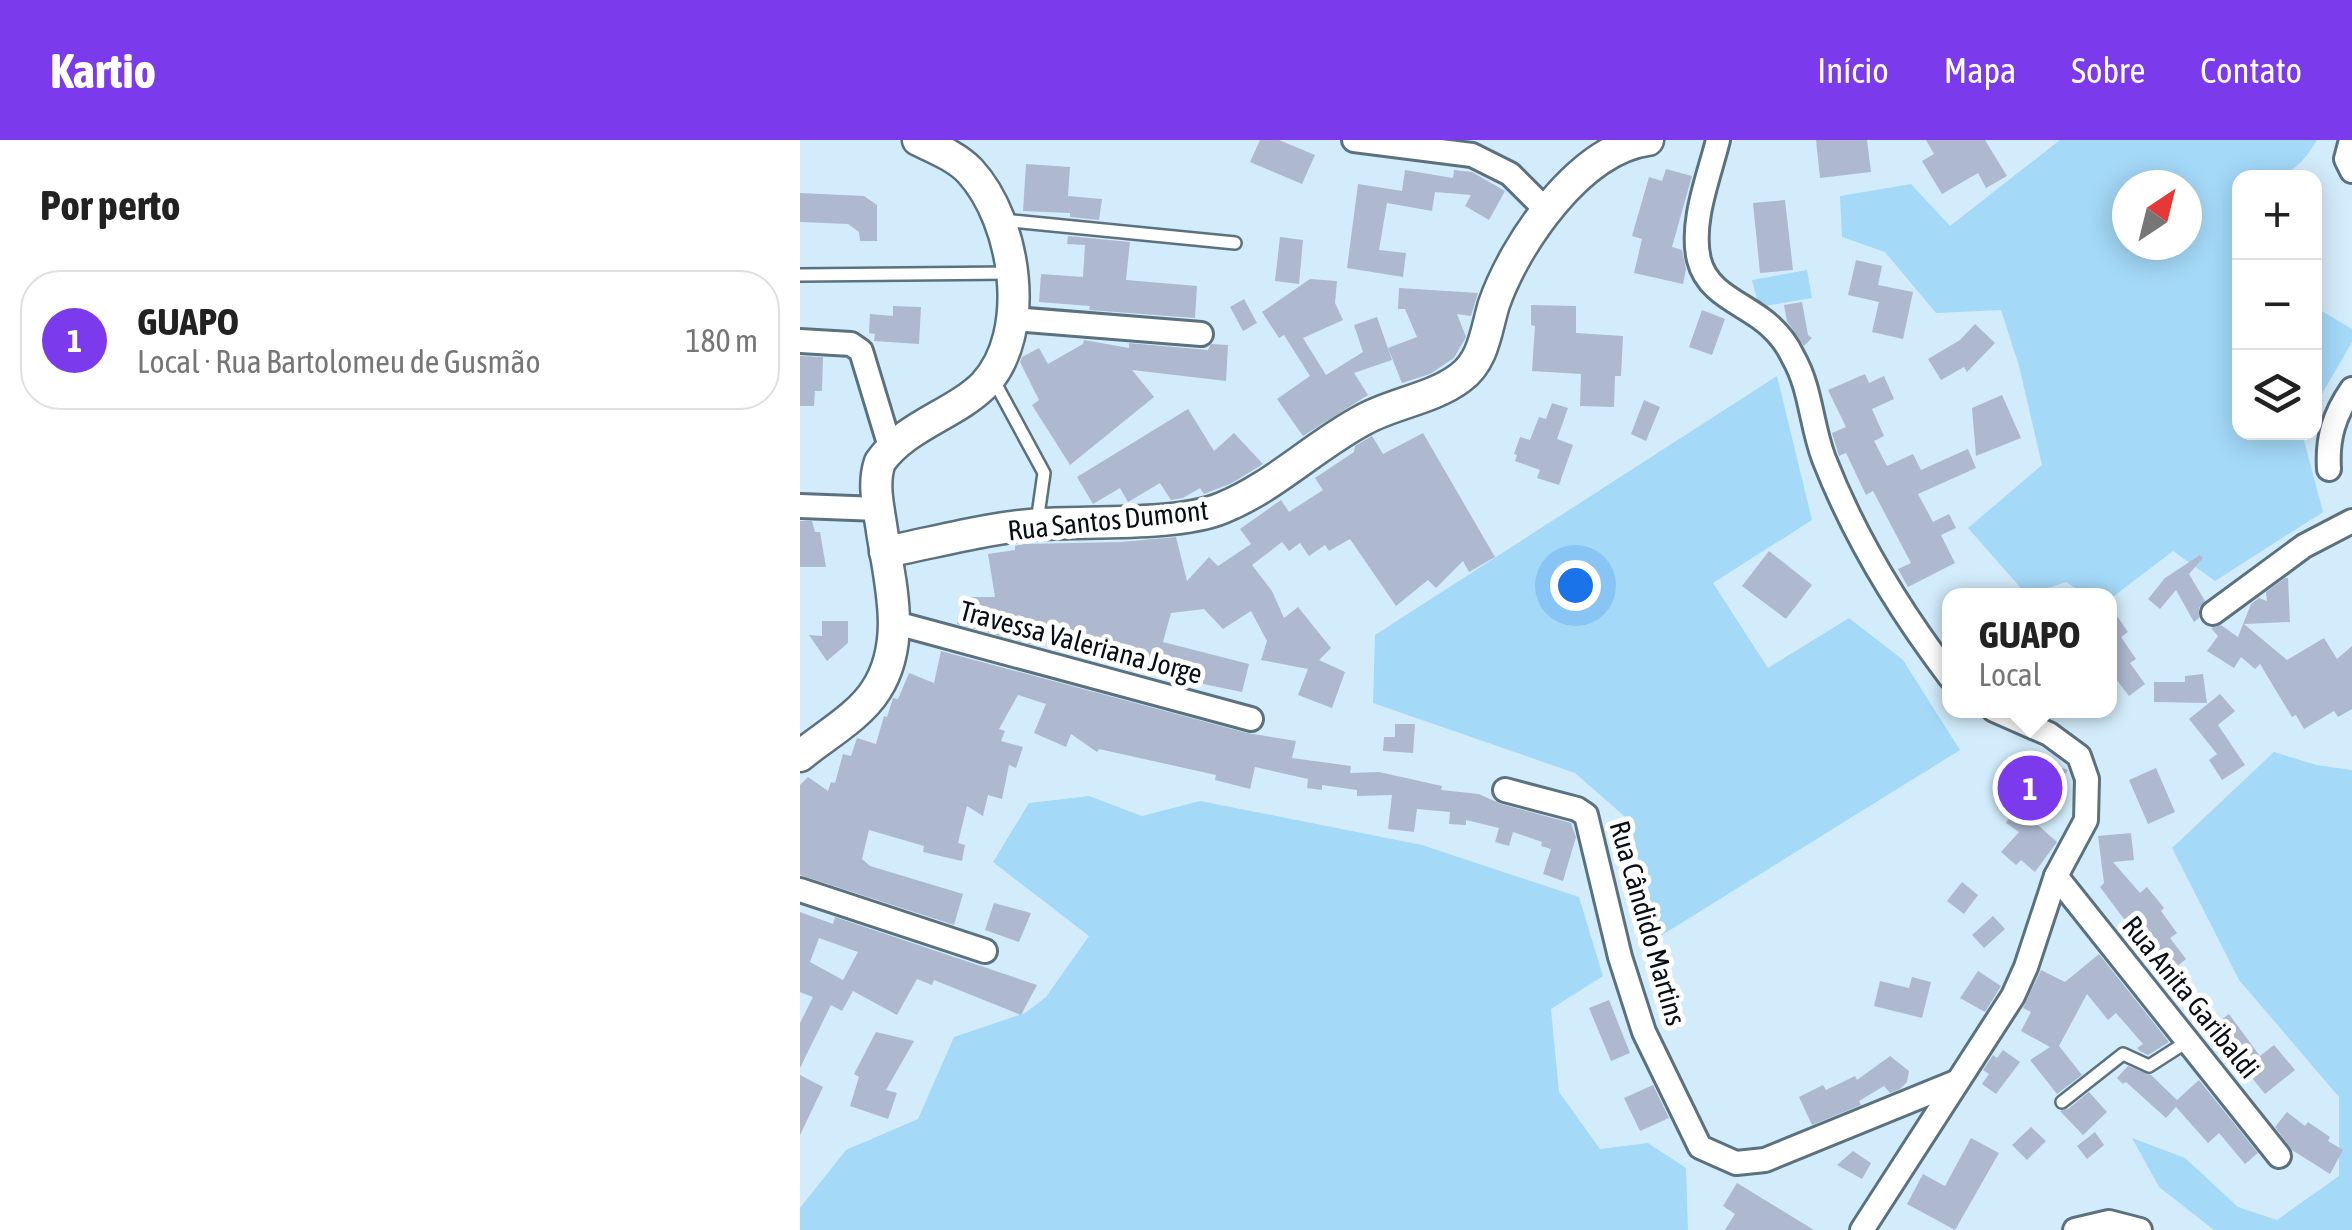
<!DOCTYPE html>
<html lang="pt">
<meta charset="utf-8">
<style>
:root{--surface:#fff;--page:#f2f2f2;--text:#222;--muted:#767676;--line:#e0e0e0;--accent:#7c3aed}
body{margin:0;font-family:"Asap Condensed",sans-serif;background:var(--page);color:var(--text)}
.controls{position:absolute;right:30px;top:30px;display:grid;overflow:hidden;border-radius:20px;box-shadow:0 5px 25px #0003}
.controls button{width:90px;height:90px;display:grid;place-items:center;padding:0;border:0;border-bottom:2px solid var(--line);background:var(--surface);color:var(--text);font:50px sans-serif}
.compass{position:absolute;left:1312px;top:30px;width:90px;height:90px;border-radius:50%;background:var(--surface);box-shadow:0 5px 25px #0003;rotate:35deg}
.you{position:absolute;left:775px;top:445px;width:35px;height:35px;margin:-25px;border:8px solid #fff;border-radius:50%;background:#1a73e8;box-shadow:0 0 0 15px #1a73e833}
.badge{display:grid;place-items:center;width:65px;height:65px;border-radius:50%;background:var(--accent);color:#fff;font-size:32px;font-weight:700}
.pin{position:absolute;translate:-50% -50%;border:5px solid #fff;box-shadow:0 2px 10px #0006}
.popup{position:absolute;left:1142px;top:448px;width:175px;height:130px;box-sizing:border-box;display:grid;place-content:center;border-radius:20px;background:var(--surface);filter:drop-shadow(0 2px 8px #0005);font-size:32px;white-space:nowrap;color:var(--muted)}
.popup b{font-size:38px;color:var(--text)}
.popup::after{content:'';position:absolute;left:50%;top:100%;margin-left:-20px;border:20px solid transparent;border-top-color:var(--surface)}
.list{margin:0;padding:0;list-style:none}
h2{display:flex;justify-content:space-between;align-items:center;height:130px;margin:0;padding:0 40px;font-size:42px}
h2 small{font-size:32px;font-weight:400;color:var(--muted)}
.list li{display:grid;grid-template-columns:65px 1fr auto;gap:30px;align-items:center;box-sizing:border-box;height:140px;margin:0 20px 20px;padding:0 20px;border:2px solid var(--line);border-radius:40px}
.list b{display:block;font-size:38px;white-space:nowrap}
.list p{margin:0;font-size:32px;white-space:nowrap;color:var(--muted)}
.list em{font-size:32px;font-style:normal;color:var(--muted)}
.icon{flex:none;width:55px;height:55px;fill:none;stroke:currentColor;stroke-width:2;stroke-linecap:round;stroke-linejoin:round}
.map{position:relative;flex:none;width:1552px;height:1090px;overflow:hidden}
header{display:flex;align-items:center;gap:60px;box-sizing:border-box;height:140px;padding:0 50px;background:var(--accent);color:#fff}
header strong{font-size:48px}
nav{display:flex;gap:55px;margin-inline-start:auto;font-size:35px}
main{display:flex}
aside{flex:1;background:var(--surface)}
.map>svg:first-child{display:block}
</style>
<header>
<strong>Kartio</strong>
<nav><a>Início</a><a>Mapa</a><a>Sobre</a><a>Contato</a></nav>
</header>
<main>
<aside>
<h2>Por perto<small></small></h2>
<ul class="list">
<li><span class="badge">1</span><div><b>GUAPO</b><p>Local · Rua Bartolomeu de Gusmão</p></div><em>180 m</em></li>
</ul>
</aside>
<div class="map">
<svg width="1552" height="1090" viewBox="0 0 1552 1090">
<rect width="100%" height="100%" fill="#d3ecfb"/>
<g fill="#a4d9f8" fill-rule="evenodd">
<path d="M1260,0H1517C1494,38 1482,37 1440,38L1439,62L1434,66L1440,75V292L1502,293L1523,372L1415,441L1373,411L1310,459V456L1286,455L1266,442L1227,455L1168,388L1242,325L1219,226L1201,170L1136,173L1085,112L1042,97L1040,56L1111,44L1150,86ZM1327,45H1387V105H1327Z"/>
<polygon points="1007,130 1012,158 959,167 952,140"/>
<polygon points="1515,167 1552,189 1552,202 1515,266"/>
<polygon points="977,236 1012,380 913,443 968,528 1049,478 1103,520 1160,610 854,800 831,682 775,633 573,563 575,495"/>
<polygon points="1474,612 1516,625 1552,630 1552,1090 1414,1090 1359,1047 1332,998 1385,1018 1438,1067 1477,1080 1539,1036 1539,957 1439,840 1372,708"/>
<polygon points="289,656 342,676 400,661 622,705 779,757 803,836 751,869 759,952 800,1009 848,1003 886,1028 888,1090 0,1090 0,1068 46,1010 118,979 154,897 225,873 246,857 289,796 193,722 229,663"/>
</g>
<g fill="#aeb9cf" fill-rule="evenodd">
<polygon points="460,0 479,0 515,15 502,44 450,22"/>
<polygon points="1016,0 1067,0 1071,32 1020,38"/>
<polygon points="1126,0 1185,0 1207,36 1186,48 1178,33 1142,54 1122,21 1134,14"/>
<polygon points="226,24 270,27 268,56 302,59 299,80 270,77 270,73 223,71"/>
<polygon points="866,29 892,36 872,107 882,110 886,129 883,144 834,133 842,99 832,96 849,37 862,41"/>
<polygon points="605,30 653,38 654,30 672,32 705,51 689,80 665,66 671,55 635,52 632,71 587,63 579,110 606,113 603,137 547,128 558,44 602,51"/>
<polygon points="0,53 64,56 77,65 77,101 60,101 59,92 48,84 0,82"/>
<polygon points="985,60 993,130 960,133 953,63"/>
<polygon points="268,96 330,102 326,140 397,146 395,178 289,170 290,166 239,162 241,134 283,137 285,105 267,104"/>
<polygon points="480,97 503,100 499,144 475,141"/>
<polygon points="1056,120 1082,126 1078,145 1113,152 1103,199 1072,192 1079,162 1048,155"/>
<polygon points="510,139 537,141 535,163 543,180 503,198 526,235 563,212 554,185 577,177 592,220 554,233 568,255 503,296 477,259 510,236 484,195 479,198 462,172"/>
<polygon points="599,148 678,153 671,176 657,174 666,197 654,218 630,234 602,243 588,208 617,197 605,169 598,169"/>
<polygon points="444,159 457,183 443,191 430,167"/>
<polygon points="1002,162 1008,195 1012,198 1004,206 987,181 984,165"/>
<polygon points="731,165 776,166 776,193 823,196 821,236 815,236 814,267 780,266 781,234 732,231 735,186 731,185"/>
<polygon points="93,166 121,167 119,204 74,201 75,194 69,193 70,174 93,176"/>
<polygon points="902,170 925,179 912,215 889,207"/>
<polygon points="1175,184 1195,203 1167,232 1164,227 1141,240 1128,219 1160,200"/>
<polygon points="284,200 329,208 329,203 408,210 411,204 428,205 426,241 332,230 354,257 270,325 232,265 239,260 220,222 222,217 239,208 248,224 283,204"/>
<polygon points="0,216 23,217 22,251 15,251 14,266 0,266"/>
<polygon points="1065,234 1069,243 1084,236 1094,259 1072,269 1084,296 1074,301 1087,326 1113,314 1121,330 1168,309 1176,328 1118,354 1133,382 1149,374 1156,388 1141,395 1155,423 1108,447 1098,429 1111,423 1073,351 1066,355 1046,313 1039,316 1032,293 1046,287 1028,250"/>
<polygon points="1202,255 1221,298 1176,316 1172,268"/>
<polygon points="844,260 860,267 846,301 831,294"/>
<polygon points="752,263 768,268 757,299 773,305 759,345 737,338 740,330 715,321 717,315 714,314 720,297 730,300 739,277 746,279"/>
<polygon points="388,269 414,311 434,293 463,324 432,343 404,354 400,348 383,358 371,360 360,343 328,362 320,348 293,364 277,337"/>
<polygon points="623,293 695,417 669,432 663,421 636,448 628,440 596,466 550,399 529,411 525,405 509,416 500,403 489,411 482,402 452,425 472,451 484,478 498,467 531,508 519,520 545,532 532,568 498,555 508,529 461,520 467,501 451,471 423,489 404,469 371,473 363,502 449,524 442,552 379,539 331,525 336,507 303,498 298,518 242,502 241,507 157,484 165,457 195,457 188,414 215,410 215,406 224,404 321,402 376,397 387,441 409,417 418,426 451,404 440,389 481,360 489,372 523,350 515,338 554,312 555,306 572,296 583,314"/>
<polygon points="0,381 12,381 15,392 20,392 26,427 0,427"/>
<polygon points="969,411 1012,445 986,479 942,446"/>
<polygon points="1400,415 1403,418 1389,434 1405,461 1399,468 1399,478 1394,482 1376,450 1360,469 1348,459 1365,438"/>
<polygon points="1485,438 1488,438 1490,482 1444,484 1487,520 1524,498 1537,519 1552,506 1552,569 1538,577 1534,571 1504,589 1496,575 1492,577 1460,524 1455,529 1441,517 1434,528 1407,511 1418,496 1411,488 1421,485 1438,497 1451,464 1459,458 1467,461 1466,452"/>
<polygon points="1310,466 1328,492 1321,497 1336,519 1330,523 1345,544 1329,556 1310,531"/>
<polygon points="22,481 48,481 48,503 27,521 9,495 22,496"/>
<polygon points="141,511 447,593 496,601 492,618 551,626 550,633 579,632 642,646 641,650 679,654 701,664 771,683 776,697 763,741 743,734 751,709 741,706 742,702 713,692 709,706 695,702 699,688 666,680 666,685 649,684 650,672 617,669 614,692 588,689 592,655 557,656 557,650 522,645 522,650 507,648 508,639 455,627 450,649 415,640 416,635 299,609 297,612 271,594 266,607 234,593 246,564 218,555 199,589 205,591 201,601 223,607 216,628 209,625 202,659 188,655 183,676 167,666 158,703 165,705 162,721 123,712 124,706 69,690 62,719 70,726 163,754 154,785 0,735 0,645 8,637 28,651 31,642 35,643 43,614 51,616 57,598 76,604 84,576 87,577 93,558 98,559 109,533 134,543"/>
<polygon points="1403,534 1407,563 1354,562 1354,542 1385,542 1385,536"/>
<polygon points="1420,554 1435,571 1418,585 1445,625 1422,640 1409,620 1417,614 1389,579"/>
<polygon points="595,584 615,584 613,613 583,611 584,597 595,597"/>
<polygon points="1225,616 1268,630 1230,678 1257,702 1235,732 1221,720 1216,725 1201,712 1219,692 1206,683 1211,674 1197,667"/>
<polygon points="1356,628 1375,672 1348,684 1329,640"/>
<polygon points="1331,693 1334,720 1313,722 1340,753 1347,747 1364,768 1361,771 1377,793 1370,798 1386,819 1366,835 1300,747 1304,743 1298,696"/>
<polygon points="1162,742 1178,755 1164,774 1147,761"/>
<polygon points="194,763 231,773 219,802 185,790"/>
<path d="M0,772L33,784L35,777L237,845L221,875L134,840L132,845L117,839L97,875L53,851L42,871L31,865L0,928V883L13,857L0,852ZM19,798L58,812L43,840L10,822Z"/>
<polygon points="1193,776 1205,789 1184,808 1172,795"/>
<polygon points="1299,814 1369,902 1348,915 1340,911 1337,908 1343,904 1316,873 1308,880 1287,854 1259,906 1282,935 1257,954 1230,920 1250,907 1221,891 1231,872 1223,868 1241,830 1265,842"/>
<polygon points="1178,831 1201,846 1185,872 1160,858"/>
<polygon points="1112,837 1131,842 1122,878 1074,866 1080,841 1109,848"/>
<polygon points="809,860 830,913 811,921 789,868"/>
<polygon points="1429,874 1460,916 1474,905 1495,930 1465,954 1431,912 1423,918 1404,892"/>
<polygon points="76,892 114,901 86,950 97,953 88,979 50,966 59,937 54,934"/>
<polygon points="1203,910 1220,922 1196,954 1182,944 1189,934 1183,930 1193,915 1197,918"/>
<polygon points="1090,916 1109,931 1107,942 1100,949 1090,953 1084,946 1059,961 1061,965 1012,985 999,957 1023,945 1026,950 1055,936 1057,940"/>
<polygon points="1328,926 1351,935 1377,960 1399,940 1458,1013 1445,1024 1419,993 1408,1003 1376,967 1366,978 1326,942 1323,944 1317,938"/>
<polygon points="0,935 23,947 0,995"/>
<polygon points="853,945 869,978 840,991 824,958"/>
<polygon points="1289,952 1307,972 1283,995 1260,971 1268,969"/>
<polygon points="1487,972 1505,986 1508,982 1530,997 1528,1001 1543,1010 1530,1034 1492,1010 1475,987"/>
<polygon points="1231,987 1246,1001 1227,1020 1212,1005"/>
<polygon points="1295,992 1304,1005 1287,1019 1277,1006"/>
<polygon points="1171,998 1199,1013 1155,1090 1107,1064 1123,1034 1145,1046"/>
<polygon points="1053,1011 1071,1023 1062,1039 1037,1025"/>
<polygon points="937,1043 1014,1090 925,1090 935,1074 923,1066"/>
</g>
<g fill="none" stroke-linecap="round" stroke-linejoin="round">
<g stroke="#5b717e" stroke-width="16">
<g id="lane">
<polyline points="202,80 435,103"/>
<polyline points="0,135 211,133"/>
<polyline points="193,239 244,333 237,382"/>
<polyline points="1262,962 1323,914 1349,926 1388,901"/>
</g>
</g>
<g stroke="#5b717e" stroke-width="28">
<g id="street">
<polyline points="554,0 672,15 710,34 747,71"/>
<path d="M918,0C909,37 890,82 899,120C908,156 947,164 970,186C979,194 988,206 993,217C1011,248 1011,285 1024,319C1054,396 1100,471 1150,537"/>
<polyline points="1551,0 1546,19 1552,31"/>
<polyline points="214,179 401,194"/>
<polyline points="0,201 51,204 61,211 91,310"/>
<path d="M1529,329C1527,298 1534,275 1552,249"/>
<polyline points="0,366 79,369"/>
<polyline points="1413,473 1504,406 1552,381"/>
<polyline points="96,483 451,579"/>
<polyline points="705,650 777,669 786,675 820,817 844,892 900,1007 936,1023 965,1020 1156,942"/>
<polyline points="1256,736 1479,1016"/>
<polyline points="0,750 185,811"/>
<polyline points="1062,1090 1213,856 1226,827 1256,736 1286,680 1287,639 1279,616 1249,594 1194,570"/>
<polyline points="1275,1090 1309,1082 1340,1090"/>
</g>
</g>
<g stroke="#5b717e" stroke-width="35">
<g id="secondary">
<path d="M85,412C137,402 190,387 242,384C291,381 379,386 422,368C474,347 514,306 563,280C593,263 632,259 660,238C684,221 686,190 694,164C715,104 779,9 848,0"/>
<path d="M0,616C24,596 59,577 76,550C107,502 90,443 82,391C79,369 72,344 80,322C105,286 155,274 184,245C233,193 216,81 170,31C157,17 135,8 118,0"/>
</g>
</g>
<use href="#lane" stroke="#fff" stroke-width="11"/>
<use href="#street" stroke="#fff" stroke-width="22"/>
<use href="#secondary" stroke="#fff" stroke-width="30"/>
</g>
<g text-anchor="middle" stroke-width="10" stroke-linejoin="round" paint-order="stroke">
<g font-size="28" fill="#070f14" stroke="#fff">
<text transform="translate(308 380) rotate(-6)" y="10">Rua Santos Dumont</text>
<text transform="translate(281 502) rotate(15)" y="10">Travessa Valeriana Jorge</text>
<text transform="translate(848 783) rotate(74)" y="10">Rua Cândido Martins</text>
<text transform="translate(1391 857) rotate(51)" y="10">Rua Anita Garibaldi</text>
</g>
</g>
</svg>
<div class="controls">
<button>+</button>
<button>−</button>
<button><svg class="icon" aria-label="layers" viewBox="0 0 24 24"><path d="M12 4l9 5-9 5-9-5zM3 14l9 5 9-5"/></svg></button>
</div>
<svg class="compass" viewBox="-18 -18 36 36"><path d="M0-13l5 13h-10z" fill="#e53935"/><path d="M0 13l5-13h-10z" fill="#767676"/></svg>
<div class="you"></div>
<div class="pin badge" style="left:1230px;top:648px">1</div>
<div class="popup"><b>GUAPO</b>Local</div>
</div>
</main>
